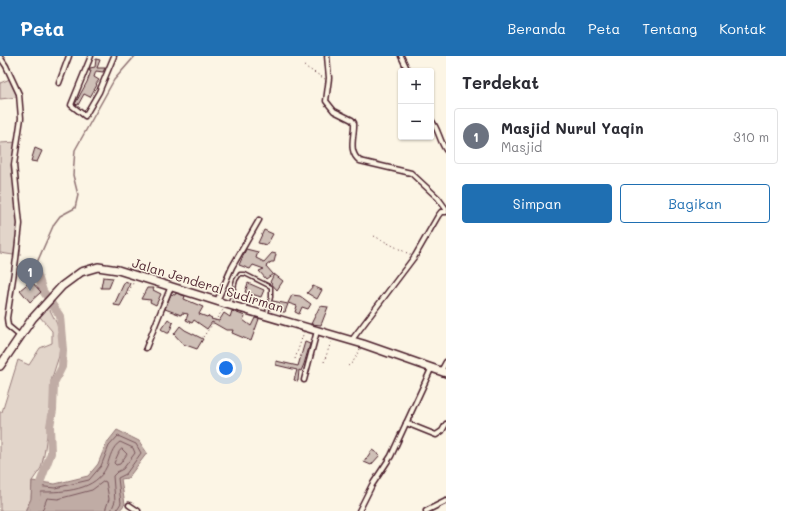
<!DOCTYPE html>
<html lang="id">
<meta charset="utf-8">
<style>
:root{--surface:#fff;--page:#f7f7f7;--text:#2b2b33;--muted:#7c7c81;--line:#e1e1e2;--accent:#1f6fb2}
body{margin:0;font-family:Mali,sans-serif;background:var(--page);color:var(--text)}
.controls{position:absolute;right:12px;top:12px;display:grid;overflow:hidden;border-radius:4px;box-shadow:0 1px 3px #0004}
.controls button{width:36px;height:36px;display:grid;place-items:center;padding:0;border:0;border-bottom:1px solid var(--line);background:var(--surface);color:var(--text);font:20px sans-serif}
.you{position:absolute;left:226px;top:312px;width:14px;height:14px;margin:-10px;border:3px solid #fff;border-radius:50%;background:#1a73e8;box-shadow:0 0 0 6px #1a73e833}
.badge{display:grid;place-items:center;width:26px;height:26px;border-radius:50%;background:var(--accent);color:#fff;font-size:13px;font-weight:700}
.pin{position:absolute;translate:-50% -33px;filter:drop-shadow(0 1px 2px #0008)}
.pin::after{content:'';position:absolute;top:21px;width:14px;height:12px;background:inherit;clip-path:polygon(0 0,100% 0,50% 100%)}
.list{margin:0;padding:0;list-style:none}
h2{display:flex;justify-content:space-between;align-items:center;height:52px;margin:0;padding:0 16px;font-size:17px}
h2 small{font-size:13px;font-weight:400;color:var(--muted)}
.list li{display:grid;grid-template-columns:26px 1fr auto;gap:12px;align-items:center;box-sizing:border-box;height:56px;margin:0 8px 8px;padding:0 8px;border:1px solid var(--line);border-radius:4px}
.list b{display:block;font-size:15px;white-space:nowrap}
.list p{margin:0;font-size:13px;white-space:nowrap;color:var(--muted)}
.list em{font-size:13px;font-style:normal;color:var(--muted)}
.actions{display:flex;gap:8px;padding:12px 16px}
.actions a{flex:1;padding:9px 0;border:1px solid var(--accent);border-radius:4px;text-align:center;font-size:14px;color:var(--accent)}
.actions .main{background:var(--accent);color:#fff}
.map{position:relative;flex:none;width:446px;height:455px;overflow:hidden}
header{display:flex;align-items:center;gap:24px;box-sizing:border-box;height:56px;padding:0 20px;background:var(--accent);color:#fff}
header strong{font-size:19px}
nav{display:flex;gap:22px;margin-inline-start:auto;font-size:14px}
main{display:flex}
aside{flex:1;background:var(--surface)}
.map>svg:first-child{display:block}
</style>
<header>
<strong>Peta</strong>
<nav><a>Beranda</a><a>Peta</a><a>Tentang</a><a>Kontak</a></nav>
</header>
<main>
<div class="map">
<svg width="446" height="455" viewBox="0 0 446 455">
<rect width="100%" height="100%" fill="#fcf5e5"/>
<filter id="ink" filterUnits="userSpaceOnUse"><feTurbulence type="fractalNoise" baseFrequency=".025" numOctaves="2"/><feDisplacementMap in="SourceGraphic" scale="8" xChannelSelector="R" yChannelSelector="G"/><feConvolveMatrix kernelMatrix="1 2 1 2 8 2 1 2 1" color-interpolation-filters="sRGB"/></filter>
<g filter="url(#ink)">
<g fill="#e2d5ca" stroke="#967a7a">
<polygon points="10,23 18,41 0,43 0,27"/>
<path d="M18,86C19,101 15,115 15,129C14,153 21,176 20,200L0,197V87Z"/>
<polygon points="48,250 57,268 60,285 59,300 51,325 51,351 44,399 41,412 32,425 31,443 25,455 0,455 0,356 2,356 18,304 29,309 40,292 52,287 52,275 40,261"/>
</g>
<polygon fill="#c0aca5" stroke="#917474" points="117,374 139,385 147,397 128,422 121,423 125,448 119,455 25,455 31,443 32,425 55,428 88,420 98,408 106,388"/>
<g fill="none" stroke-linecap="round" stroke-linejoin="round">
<g stroke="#79575c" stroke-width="1">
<polygon points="122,393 127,398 120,408 116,409 114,407 119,396"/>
<polyline points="30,455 35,445 36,430 55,432 89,424 101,410 109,390 118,380 136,388 141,397 126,418 118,422 121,447 116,455"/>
<path d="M35,455L41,436C64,436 96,435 107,410C110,401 112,391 120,386L133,392L135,397L123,413L117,416L113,420L115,445L111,455"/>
<polyline points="42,455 47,442 58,443 92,434 104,425 106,426 109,443 105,455"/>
</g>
<polyline stroke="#917474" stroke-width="1.5" points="35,211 54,168 60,160 75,152 78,139 73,119 75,94 114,24 135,0"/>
<polyline stroke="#c0aca5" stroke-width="8" points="34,455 37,435 51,397 50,370 53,354 54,327 62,311 63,294 60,260 43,235 35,211"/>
</g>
<g fill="#cfc0b7" stroke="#4a1f2b">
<polygon points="96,3 100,4 97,12 105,12 103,16 96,15 94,21 99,24 96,28 97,29 90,41 84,38 78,49 75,48 87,26 91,15 89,15 90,12 95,11"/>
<polygon points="35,92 42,95 37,106 31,105"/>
<polygon points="264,174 273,178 267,189 258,187"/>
<polygon points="246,193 258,196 256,202 264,206 272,197 276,198 274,206 271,206 266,210 273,218 266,223 259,215 264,213 253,209 250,213 239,209"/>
<polygon points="274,218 283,225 277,234 270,226"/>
<polygon points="103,221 113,222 109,232 101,232"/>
<polygon points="31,225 41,236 30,246 20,234"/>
<polygon points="125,225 130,227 125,241 120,250 114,249"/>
<polygon points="248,227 264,234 261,241 245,236"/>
<polygon points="313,230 322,234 317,243 307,237"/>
<polygon points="147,232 154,232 153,234 161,238 156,249 150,246 151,244 141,243"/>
<polygon points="176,237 185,240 184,243 203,251 199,258 207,261 208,260 212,262 211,263 219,265 224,257 230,261 232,255 245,260 243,264 251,270 255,262 259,263 251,285 232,277 233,274 226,274 212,266 207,273 194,264 192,267 186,264 188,258 182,257 181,259 165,253 171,238 175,239"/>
<polygon points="292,239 300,240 311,248 308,253 302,251 299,258 295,256 297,250 288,247"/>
<polygon points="273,245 288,248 285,256 280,256 281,252 272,247"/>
<polygon points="320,250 328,251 321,269 311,268"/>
<polygon points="168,263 173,267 169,277 167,277 161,273"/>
<polygon points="180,270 185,274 203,283 197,293 183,288 174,278"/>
<polygon points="305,286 310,288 304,308 301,315 299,314 298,325 294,324 297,314 276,309 276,305 298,310"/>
<polygon points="372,394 380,399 371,409 364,406"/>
</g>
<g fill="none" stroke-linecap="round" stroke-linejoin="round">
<g stroke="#4a1f2b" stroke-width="5">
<polyline id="lane" points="230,247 236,224 240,218 245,218 271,231 271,241 267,257"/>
</g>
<g stroke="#4a1f2b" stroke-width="7">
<g id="street">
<polyline points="91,0 71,49 85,60 99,36 114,0"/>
<path d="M327,0L329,22L326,45L334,55L352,64L354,67C355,79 347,96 360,105L411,117L438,142L446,153"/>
<polyline points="401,0 408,15"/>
<polyline points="0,1 6,10 19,38 21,62 14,109 20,168 16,203 7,262 8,270 20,280"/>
<polyline points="59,27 69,0"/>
<path d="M431,64C439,74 439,84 446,94"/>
<polyline points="217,245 232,211 259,164"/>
<polyline points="351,285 415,200 438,160 441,156 446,156"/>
<polyline points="146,292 171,230"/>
<polyline points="441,315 446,306"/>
<polyline points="304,324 317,275"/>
<polyline points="406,367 436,379 442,375 446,368"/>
<polyline points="129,449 138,455"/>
<polyline points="359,455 372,429 391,400 432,311"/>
<polyline points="426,455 446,445"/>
</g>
</g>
<g stroke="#4a1f2b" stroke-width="10">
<polyline id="highway" points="0,310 32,263 62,230 81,216 98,211 118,214 226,248 363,288 446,317"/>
</g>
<g stroke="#4a1f2b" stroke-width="1" stroke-dasharray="1 3" stroke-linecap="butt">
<polyline points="304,10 325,23"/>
<polyline points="374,180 411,199"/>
<polyline points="127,239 134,225"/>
<polyline points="203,281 223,254"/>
<polyline points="295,303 304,276"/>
<polyline points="324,306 331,286"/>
<polyline points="348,310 353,306 360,293"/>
</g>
<use href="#lane" stroke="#fcf5e5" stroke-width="2"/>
<use href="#street" stroke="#fcf5e5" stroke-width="4"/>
<use href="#highway" stroke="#fcf5e5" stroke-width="7"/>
</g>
</g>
<g text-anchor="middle" stroke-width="3" stroke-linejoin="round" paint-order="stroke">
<g font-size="13" fill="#4a1f2b" stroke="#fcf5e5">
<text transform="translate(208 229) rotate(17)" y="5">Jalan Jenderal Sudirman</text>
</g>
</g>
</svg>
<div class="controls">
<button>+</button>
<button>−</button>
</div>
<div class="you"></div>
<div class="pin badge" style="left:30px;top:235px;background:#6b7280">1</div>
</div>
<aside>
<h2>Terdekat<small></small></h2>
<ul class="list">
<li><span class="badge" style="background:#6b7280">1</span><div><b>Masjid Nurul Yaqin</b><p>Masjid</p></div><em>310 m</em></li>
</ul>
<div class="actions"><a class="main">Simpan</a><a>Bagikan</a></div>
</aside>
</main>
